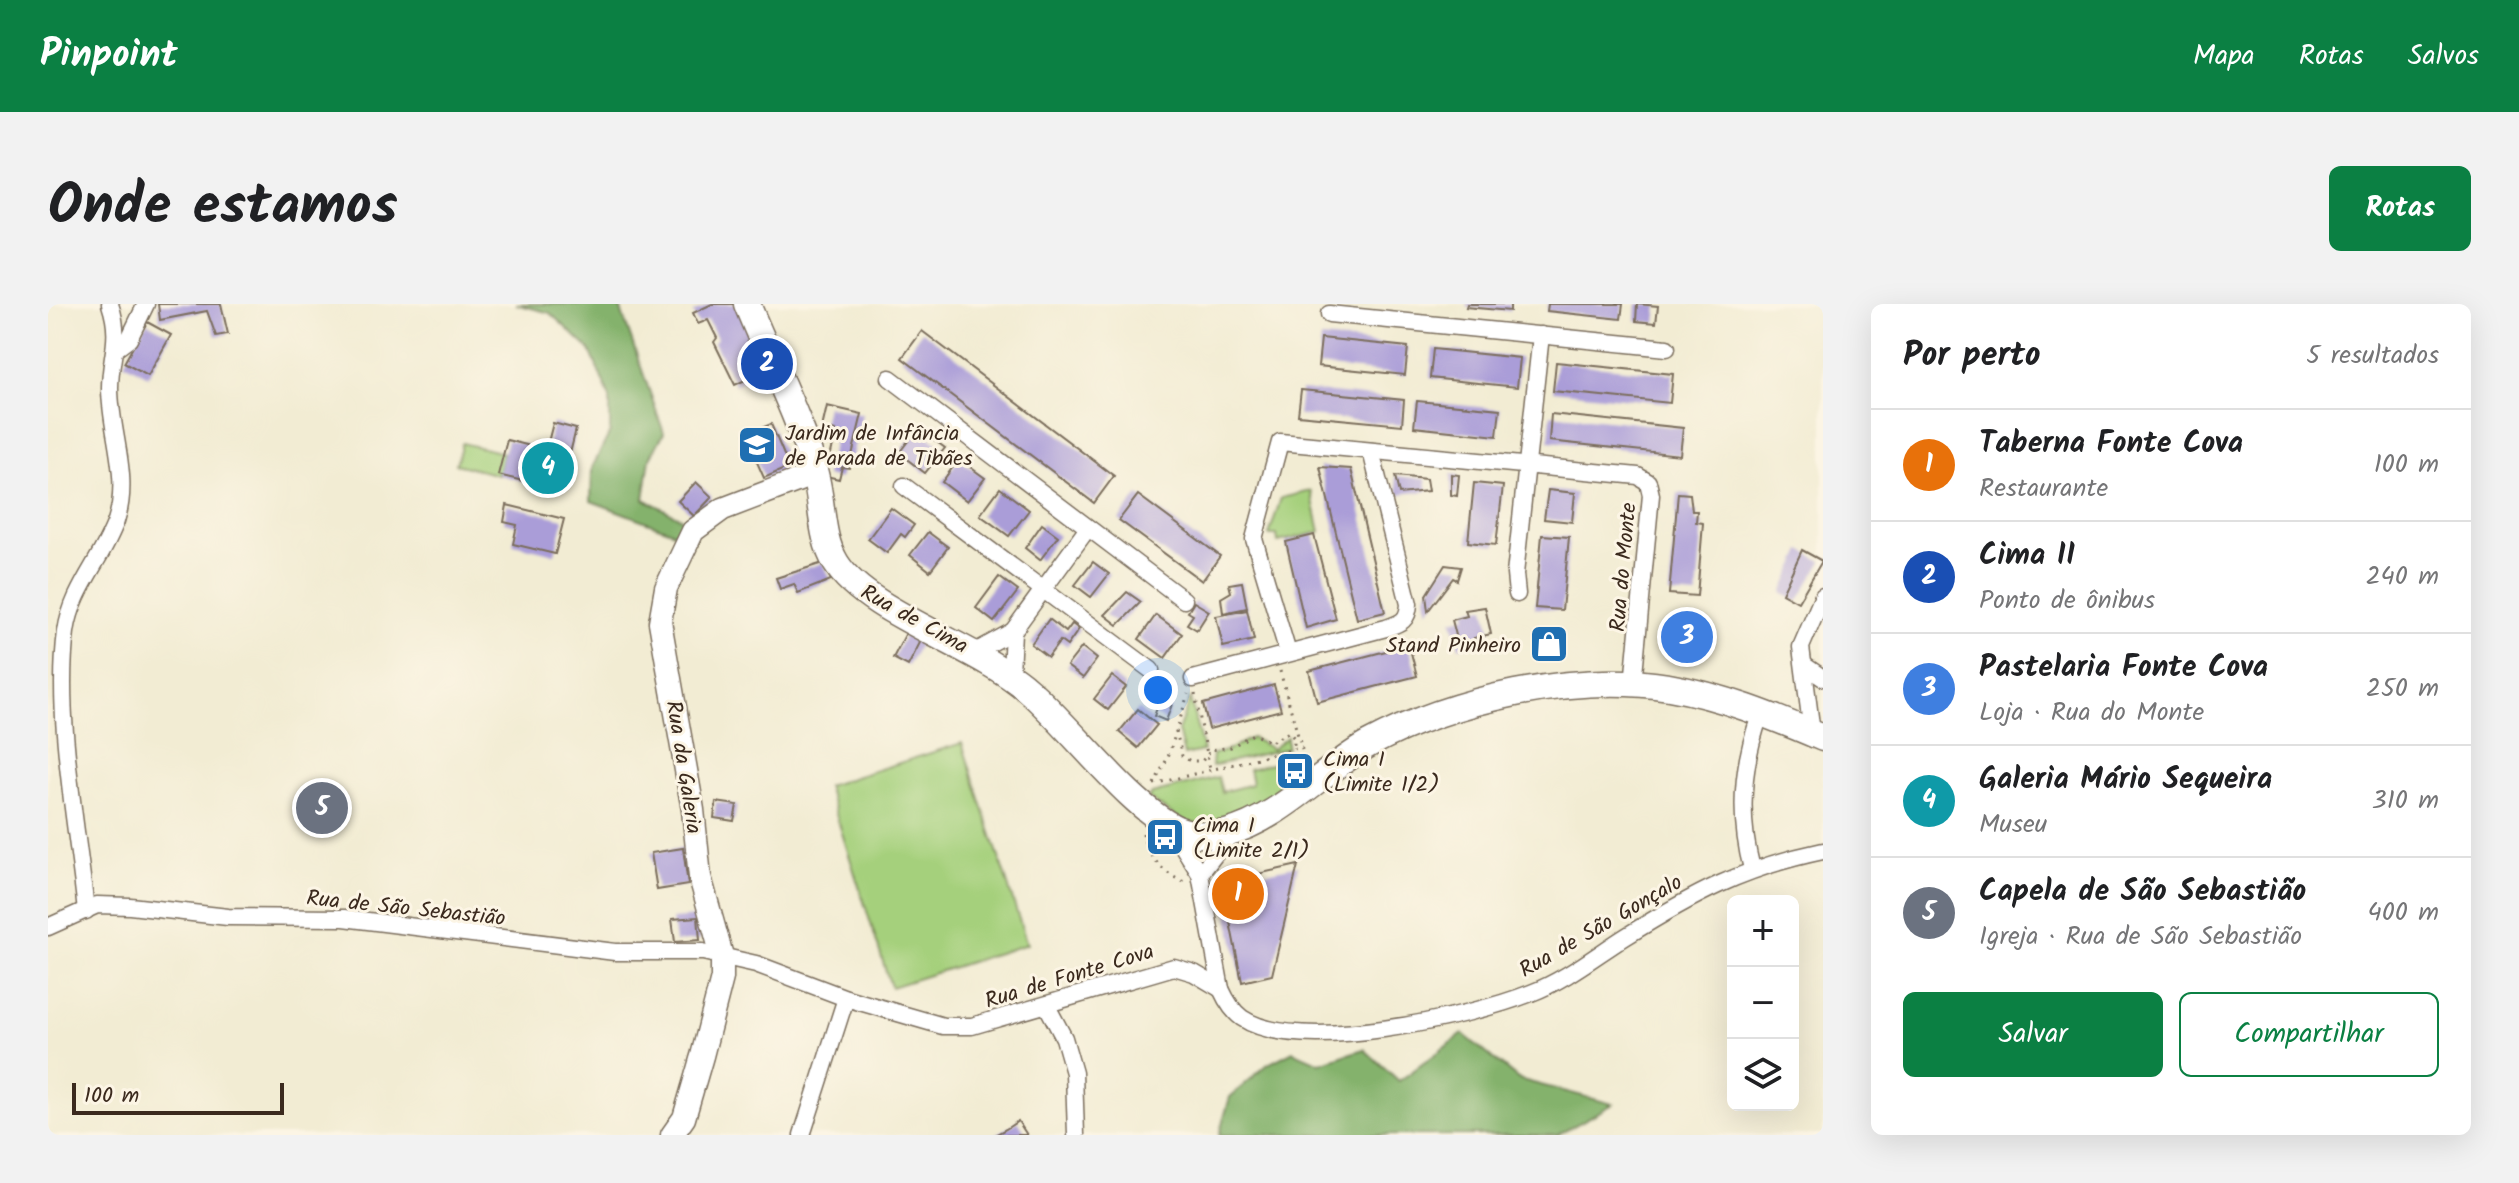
<!DOCTYPE html>
<html lang="pt">
<meta charset="utf-8">
<style>
:root{--surface:#fff;--page:#f2f2f2;--text:#202124;--muted:#757577;--line:#e0e0e0;--accent:#0b8043}
body{margin:0;font-family:Kalam,sans-serif;background:var(--page);color:var(--text)}
.controls{position:absolute;right:24px;bottom:24px;display:grid;overflow:hidden;border-radius:12px;box-shadow:0 8px 32px #0002}
.controls button{width:72px;height:72px;display:grid;place-items:center;padding:0;border:0;border-bottom:2px solid var(--line);background:var(--surface);color:var(--text);font:40px sans-serif}
.scale{position:absolute;left:24px;bottom:20px;width:212px;box-sizing:border-box;padding-left:8px;border:4px solid #3b2a1e;border-top:0;font-size:22px;line-height:28px;white-space:nowrap;color:#3b2a1e;-webkit-text-stroke:6px #fcf5e5;paint-order:stroke}
.you{position:absolute;left:1110px;top:386px;width:28px;height:28px;margin:-20px;border:6px solid #fff;border-radius:50%;background:#1a73e8;box-shadow:0 0 0 12px #1a73e833}
.badge{display:grid;place-items:center;width:52px;height:52px;border-radius:50%;background:var(--accent);color:#fff;font-size:26px;font-weight:700}
.pin{position:absolute;translate:-50% -50%;border:4px solid #fff;box-shadow:0 2px 8px #0006}
.list{margin:0;padding:0;list-style:none}
h2{display:flex;justify-content:space-between;align-items:center;height:104px;margin:0;padding:0 32px;font-size:34px}
h2 small{font-size:26px;font-weight:400;color:var(--muted)}
.list li{display:grid;grid-template-columns:52px 1fr auto;gap:24px;align-items:center;box-sizing:border-box;height:112px;padding:0 32px;border-top:2px solid var(--line)}
.list b{display:block;font-size:30px;white-space:nowrap}
.list p{margin:0;font-size:26px;white-space:nowrap;color:var(--muted)}
.list em{font-size:26px;font-style:normal;color:var(--muted)}
.actions{display:flex;gap:16px;padding:24px 32px}
.actions a{flex:1;padding:18px 0;border:2px solid var(--accent);border-radius:12px;text-align:center;font-size:28px;color:var(--accent)}
.actions .main{background:var(--accent);color:#fff}
.icon{flex:none;width:44px;height:44px;fill:none;stroke:currentColor;stroke-width:2;stroke-linecap:round;stroke-linejoin:round}
.map{position:relative;flex:none;width:1775px;height:831px;overflow:hidden;border-radius:12px}
header{display:flex;align-items:center;gap:48px;box-sizing:border-box;height:112px;padding:0 40px;background:var(--accent);color:#fff}
header strong{font-size:38px}
nav{display:flex;gap:44px;margin-inline-start:auto;font-size:28px}
.intro{display:flex;align-items:center;justify-content:space-between;box-sizing:border-box;height:192px;padding:0 48px}
h1{margin:0;font-size:56px}
.button{padding:20px 36px;border-radius:12px;background:var(--accent);color:#fff;font-size:28px;font-weight:700}
main{display:flex;gap:48px;padding:0 48px}
aside{flex:1;background:var(--surface);border-radius:12px;box-shadow:0 8px 32px #0002}
.map>svg:first-child{display:block}
</style>
<header>
<strong>Pinpoint</strong>
<nav><a>Mapa</a><a>Rotas</a><a>Salvos</a></nav>
</header>
<div class="intro"><h1>Onde estamos</h1><a class="button">Rotas</a></div>
<main>
<div class="map">
<svg width="1775" height="831" viewBox="0 0 1775 831">
<rect width="100%" height="100%" fill="#fcf5e5"/>
<filter id="ink" filterUnits="userSpaceOnUse"><feTurbulence type="fractalNoise" baseFrequency=".0125" numOctaves="2"/><feDisplacementMap in="SourceGraphic" scale="16" xChannelSelector="R" yChannelSelector="G"/><feConvolveMatrix kernelMatrix="1 2 1 2 8 2 1 2 1" color-interpolation-filters="sRGB"/></filter>
<filter id="wash" filterUnits="userSpaceOnUse"><feTurbulence type="fractalNoise" baseFrequency=".006" numOctaves="4" result="noise"/><feDisplacementMap in="SourceGraphic" scale="32" xChannelSelector="R" yChannelSelector="G"/><feGaussianBlur stdDeviation="1.8" result="paint"/><feColorMatrix in="noise" values="0 0 0 0 0 0 0 0 0 0 0 0 0 0 0 0 0 1.4 0 .05"/><feComposite in="paint" operator="in"/></filter>
<g filter="url(#wash)">
<rect width="100%" height="100%" fill="#f2ecd3"/>
<g fill="#a5d07c" stroke="#707d4d" stroke-width="2">
<polygon points="414,139 456,149 450,171 408,160"/>
<polygon points="1263,187 1272,228 1230,238 1229,231 1221,231 1233,194"/>
<polygon points="1142,395 1155,447 1136,451 1130,427"/>
<path d="M1239,433V444L1164,462L1165,450C1182,448 1188,440 1204,434L1224,445Z"/>
<polygon points="914,439 979,640 843,683 779,482"/>
<path d="M1248,454L1252,467L1242,470L1240,484C1212,501 1178,527 1143,519C1129,516 1113,502 1100,494L1104,490L1170,473L1174,488L1204,480L1201,465Z"/>
</g>
<g fill="#84b26c" stroke="#606e45" stroke-width="2">
<polygon points="468,0 571,0 616,129 602,154 596,195 641,218 631,230 543,197 544,164 562,128 562,94 542,46 502,9"/>
<polygon points="1415,730 1470,775 1565,800 1509,831 1171,831 1182,793 1220,760 1245,747 1272,759 1316,745 1351,777"/>
</g>
<g id="blocks">
<g fill="#aa9dd8">
<polygon points="110,0 173,0 180,30 168,32 159,7 112,16"/>
<polygon points="664,0 691,0 718,66 687,81 666,38 669,34 660,16 650,20 645,9"/>
<polygon points="1419,0 1462,0 1462,7 1418,3"/>
<polygon points="1500,0 1575,0 1573,15 1499,7"/>
<polygon points="1589,0 1610,2 1608,19 1588,17"/>
<polygon points="99,18 123,31 100,72 76,59"/>
<polygon points="874,27 1066,172 1046,199 854,54"/>
<polygon points="1273,34 1360,43 1357,71 1270,62"/>
<polygon points="1385,45 1472,54 1469,83 1382,74"/>
<polygon points="1508,58 1625,70 1622,99 1505,87"/>
<polygon points="1253,86 1356,96 1354,121 1250,111"/>
<polygon points="1369,97 1452,105 1449,132 1366,123"/>
<polygon points="779,102 814,110 801,164 794,163 791,175 778,172 788,127 774,124"/>
<polygon points="1503,110 1635,124 1632,151 1501,137"/>
<polygon points="505,119 528,125 513,186 450,171 459,136 498,146"/>
<polygon points="723,120 741,163 716,174 697,131"/>
<polygon points="870,124 897,144 877,169 851,149"/>
<polygon points="911,155 937,174 919,197 894,178"/>
<polygon points="1272,163 1303,165 1337,308 1309,315"/>
<polygon points="1403,170 1411,171 1409,192 1403,191"/>
<polygon points="1347,172 1378,175 1380,187 1351,190"/>
<polygon points="648,178 664,193 646,212 630,197"/>
<polygon points="1426,179 1455,182 1448,241 1420,238"/>
<polygon points="952,184 981,206 961,232 932,211"/>
<polygon points="1500,186 1527,189 1524,218 1496,215"/>
<polygon points="1630,189 1642,190 1644,207 1649,207 1648,218 1655,219 1649,292 1621,290"/>
<polygon points="1090,191 1172,252 1154,277 1071,216"/>
<polygon points="459,201 516,215 507,250 465,240 469,221 456,218"/>
<polygon points="843,204 866,221 857,233 853,230 839,249 820,235"/>
<polygon points="994,220 1010,232 992,256 977,244"/>
<polygon points="880,228 900,243 882,267 862,251"/>
<polygon points="1266,231 1288,315 1258,324 1238,238"/>
<polygon points="1494,231 1521,233 1514,306 1487,304"/>
<polygon points="1754,246 1774,257 1750,298 1734,289"/>
<polygon points="1045,258 1061,270 1043,293 1027,281"/>
<polygon points="775,259 783,276 750,289 746,280 732,285 728,274"/>
<polygon points="1397,261 1413,263 1409,276 1405,274 1380,307 1378,291"/>
<polygon points="951,273 970,287 946,318 928,304"/>
<polygon points="1194,278 1199,304 1175,309 1173,294 1183,288 1181,280"/>
<polygon points="1079,288 1093,298 1070,321 1057,311"/>
<polygon points="1146,298 1161,307 1149,326 1139,320 1145,311 1140,308"/>
<polygon points="1437,303 1443,330 1426,334 1427,340 1411,343 1404,316 1419,312 1417,306"/>
<polygon points="1199,306 1206,336 1175,343 1168,312"/>
<polygon points="1108,311 1134,330 1117,354 1091,335"/>
<polygon points="1001,315 1018,328 1024,320 1031,325 1019,342 1012,337 1000,353 983,340"/>
<polygon points="861,323 876,331 860,362 845,354"/>
<polygon points="1361,341 1369,372 1269,398 1261,367"/>
<polygon points="1034,343 1049,355 1035,374 1019,362"/>
<polygon points="1064,372 1078,383 1060,406 1046,395"/>
<polygon points="1116,376 1129,386 1118,417 1106,412 1114,391 1107,387"/>
<polygon points="1226,381 1233,406 1161,425 1155,400"/>
<polygon points="1090,405 1109,421 1090,444 1071,428"/>
<polygon points="261,492 288,493 287,515 261,514"/>
<polygon points="668,498 689,501 686,517 666,514"/>
<polygon points="635,544 640,581 609,586 603,549"/>
<polygon points="1250,561 1224,671 1194,678 1174,578"/>
<polygon points="650,613 652,636 627,638 624,615"/>
<polygon points="970,817 979,831 947,831 958,825"/>
</g>
</g>
</g>
<g filter="url(#ink)">
<use href="#blocks" fill-opacity="0" stroke="#7b6e5d" stroke-width="2"/>
<g fill="none" stroke-linecap="round" stroke-linejoin="round">
<g stroke="#7b6e5d" stroke-width="19">
<g id="street">
<polyline points="1281,10 1619,44"/>
<polyline points="69,44 81,35 98,0"/>
<polyline points="842,74 1136,296"/>
<polyline points="856,182 1103,366"/>
<polyline points="1469,290 1467,270 1493,31"/>
<polyline points="927,348 965,327"/>
<polyline points="1240,349 1206,235 1232,138 1590,172 1600,178 1603,191 1585,380"/>
<polyline points="1756,361 1775,374"/>
<polyline points="963,370 965,327 1040,224"/>
<path d="M1145,375L1338,324C1353,319 1360,317 1361,300L1323,147"/>
<polyline points="1764,429 1753,343 1775,292"/>
<path d="M1704,565C1690,512 1694,459 1713,409"/>
<polyline points="1152,570 1185,527"/>
<path d="M38,607C29,521 7,413 18,328C24,285 54,256 68,217C83,173 62,128 62,84C62,51 74,36 62,0"/>
<polyline points="0,623 49,601 82,602 180,613 296,614 567,648 655,648 708,660 798,694 895,722 924,722 1126,663 1146,669 1173,685 1152,570 1124,525"/>
<path d="M1173,685C1178,696 1184,707 1194,714C1250,752 1423,713 1483,689C1517,676 1547,652 1577,633C1646,590 1694,564 1775,547"/>
<polyline points="999,702 1016,734 1026,769 1028,831"/>
<polyline points="754,831 798,694"/>
</g>
</g>
<g stroke="#7b6e5d" stroke-width="25">
<polyline id="secondary" points="624,831 636,814 654,752 674,674 674,652 652,573 645,506 612,318 618,284 645,227 675,205 767,170"/>
</g>
<g stroke="#7b6e5d" stroke-width="29">
<path id="primary" d="M699,0C720,53 754,117 767,170C775,199 772,233 788,259C819,309 929,341 980,386C1022,422 1082,503 1129,525C1143,531 1164,532 1178,529C1232,515 1273,467 1321,440C1405,395 1527,368 1621,383C1674,392 1726,413 1775,434"/>
</g>
<g stroke="#7b6e5d" stroke-width="3" stroke-dasharray="2 6" stroke-linecap="butt">
<polyline points="1232,367 1258,460"/>
<polyline points="1147,390 1162,465"/>
<polyline points="1128,427 1134,452 1142,457 1154,457 1163,446 1183,443 1205,430 1223,438 1241,428 1246,434 1246,445"/>
<polyline points="1106,480 1254,443"/>
<polyline points="1106,480 1120,453 1140,390"/>
<path d="M1095,529C1097,550 1117,572 1137,578"/>
</g>
<use href="#street" stroke="#fff" stroke-width="16"/>
<use href="#secondary" stroke="#fff" stroke-width="22"/>
<use href="#primary" stroke="#fff" stroke-width="26"/>
</g>
</g>
<defs>
<g id="school-square" transform="scale(2)"><rect x="-9" y="-9" width="18" height="18" rx="4" fill="#1f6fb2" stroke="#fcf5e5"/><path d="M0-5L7-2L0 1L-7-2ZM-4 1L0 2.5L4 1V4Q0 6-4 4Z" fill="#fff"/></g>
<g id="shop-square" transform="scale(2)"><rect x="-9" y="-9" width="18" height="18" rx="4" fill="#1f6fb2" stroke="#fcf5e5"/><path d="M-5-2.5h2.3a2.7 3.5 0 0 1 5.4 0H5L5.5 6h-11ZM-1.5-2.5h3a1.5 2.3 0 0 0-3 0Z" fill="#fff"/></g>
<g id="bus-square" transform="scale(2)"><rect x="-9" y="-9" width="18" height="18" rx="4" fill="#1f6fb2" stroke="#fcf5e5"/><path d="M-5-6H5V4H4V6H2V4H-2V6H-4V4H-5ZM-3.5-4V0h7V-4ZM-3.5 1.2v1.5H-2V1.2ZM2 1.2v1.5H3.5V1.2Z" fill="#fff"/></g>
</defs>
<g fill-rule="evenodd">
<use href="#school-square" x="709" y="141"/>
<use href="#shop-square" x="1501" y="340"/>
<use href="#bus-square" x="1247" y="467"/>
<use href="#bus-square" x="1117" y="533"/>
</g>
<g text-anchor="middle" stroke-width="6" stroke-linejoin="round" paint-order="stroke">
<g font-size="22" fill="#3b2a1e" stroke="#fcf5e5" text-anchor="start">
<text x="737" y="136">Jardim de Infância<tspan x="737" dy="25">de Parada de Tibães</tspan></text>
<text x="1473" y="348" text-anchor="end">Stand Pinheiro</text>
<text x="1275" y="462">Cima I<tspan x="1275" dy="25">(Limite 1/2)</tspan></text>
<text x="1145" y="528">Cima I<tspan x="1145" dy="25">(Limite 2/1)</tspan></text>
</g>
<g font-size="22" fill="#3b2a1e" stroke="#fcf5e5">
<text transform="translate(1574 263) rotate(-85)" y="8">Rua do Monte</text>
<text transform="translate(867 314) rotate(29)" y="8">Rua de Cima</text>
<text transform="translate(637 463) rotate(81)" y="8">Rua da Galeria</text>
<text transform="translate(358 603) rotate(6)" y="8">Rua de São Sebastião</text>
<text transform="translate(1552 621) rotate(-30)" y="8">Rua de São Gonçalo</text>
<text transform="translate(1021 671) rotate(-17)" y="8">Rua de Fonte Cova</text>
</g>
</g>
</svg>
<div class="controls">
<button>+</button>
<button>−</button>
<button><svg class="icon" aria-label="layers" viewBox="0 0 24 24"><path d="M12 4l9 5-9 5-9-5zM3 14l9 5 9-5"/></svg></button>
</div>
<div class="scale">100 m</div>
<div class="you"></div>
<div class="pin badge" style="left:1190px;top:590px;background:#e8710a">1</div>
<div class="pin badge" style="left:719px;top:60px;background:#1a4fb4">2</div>
<div class="pin badge" style="left:1639px;top:333px;background:#3f7fe0">3</div>
<div class="pin badge" style="left:500px;top:164px;background:#0f9aa8">4</div>
<div class="pin badge" style="left:274px;top:504px;background:#6b7280">5</div>
</div>
<aside>
<h2>Por perto<small>5 resultados</small></h2>
<ul class="list">
<li><span class="badge" style="background:#e8710a">1</span><div><b>Taberna Fonte Cova</b><p>Restaurante</p></div><em>100 m</em></li>
<li><span class="badge" style="background:#1a4fb4">2</span><div><b>Cima II</b><p>Ponto de ônibus</p></div><em>240 m</em></li>
<li><span class="badge" style="background:#3f7fe0">3</span><div><b>Pastelaria Fonte Cova</b><p>Loja · Rua do Monte</p></div><em>250 m</em></li>
<li><span class="badge" style="background:#0f9aa8">4</span><div><b>Galeria Mário Sequeira</b><p>Museu</p></div><em>310 m</em></li>
<li><span class="badge" style="background:#6b7280">5</span><div><b>Capela de São Sebastião</b><p>Igreja · Rua de São Sebastião</p></div><em>400 m</em></li>
</ul>
<div class="actions"><a class="main">Salvar</a><a>Compartilhar</a></div>
</aside>
</main>
